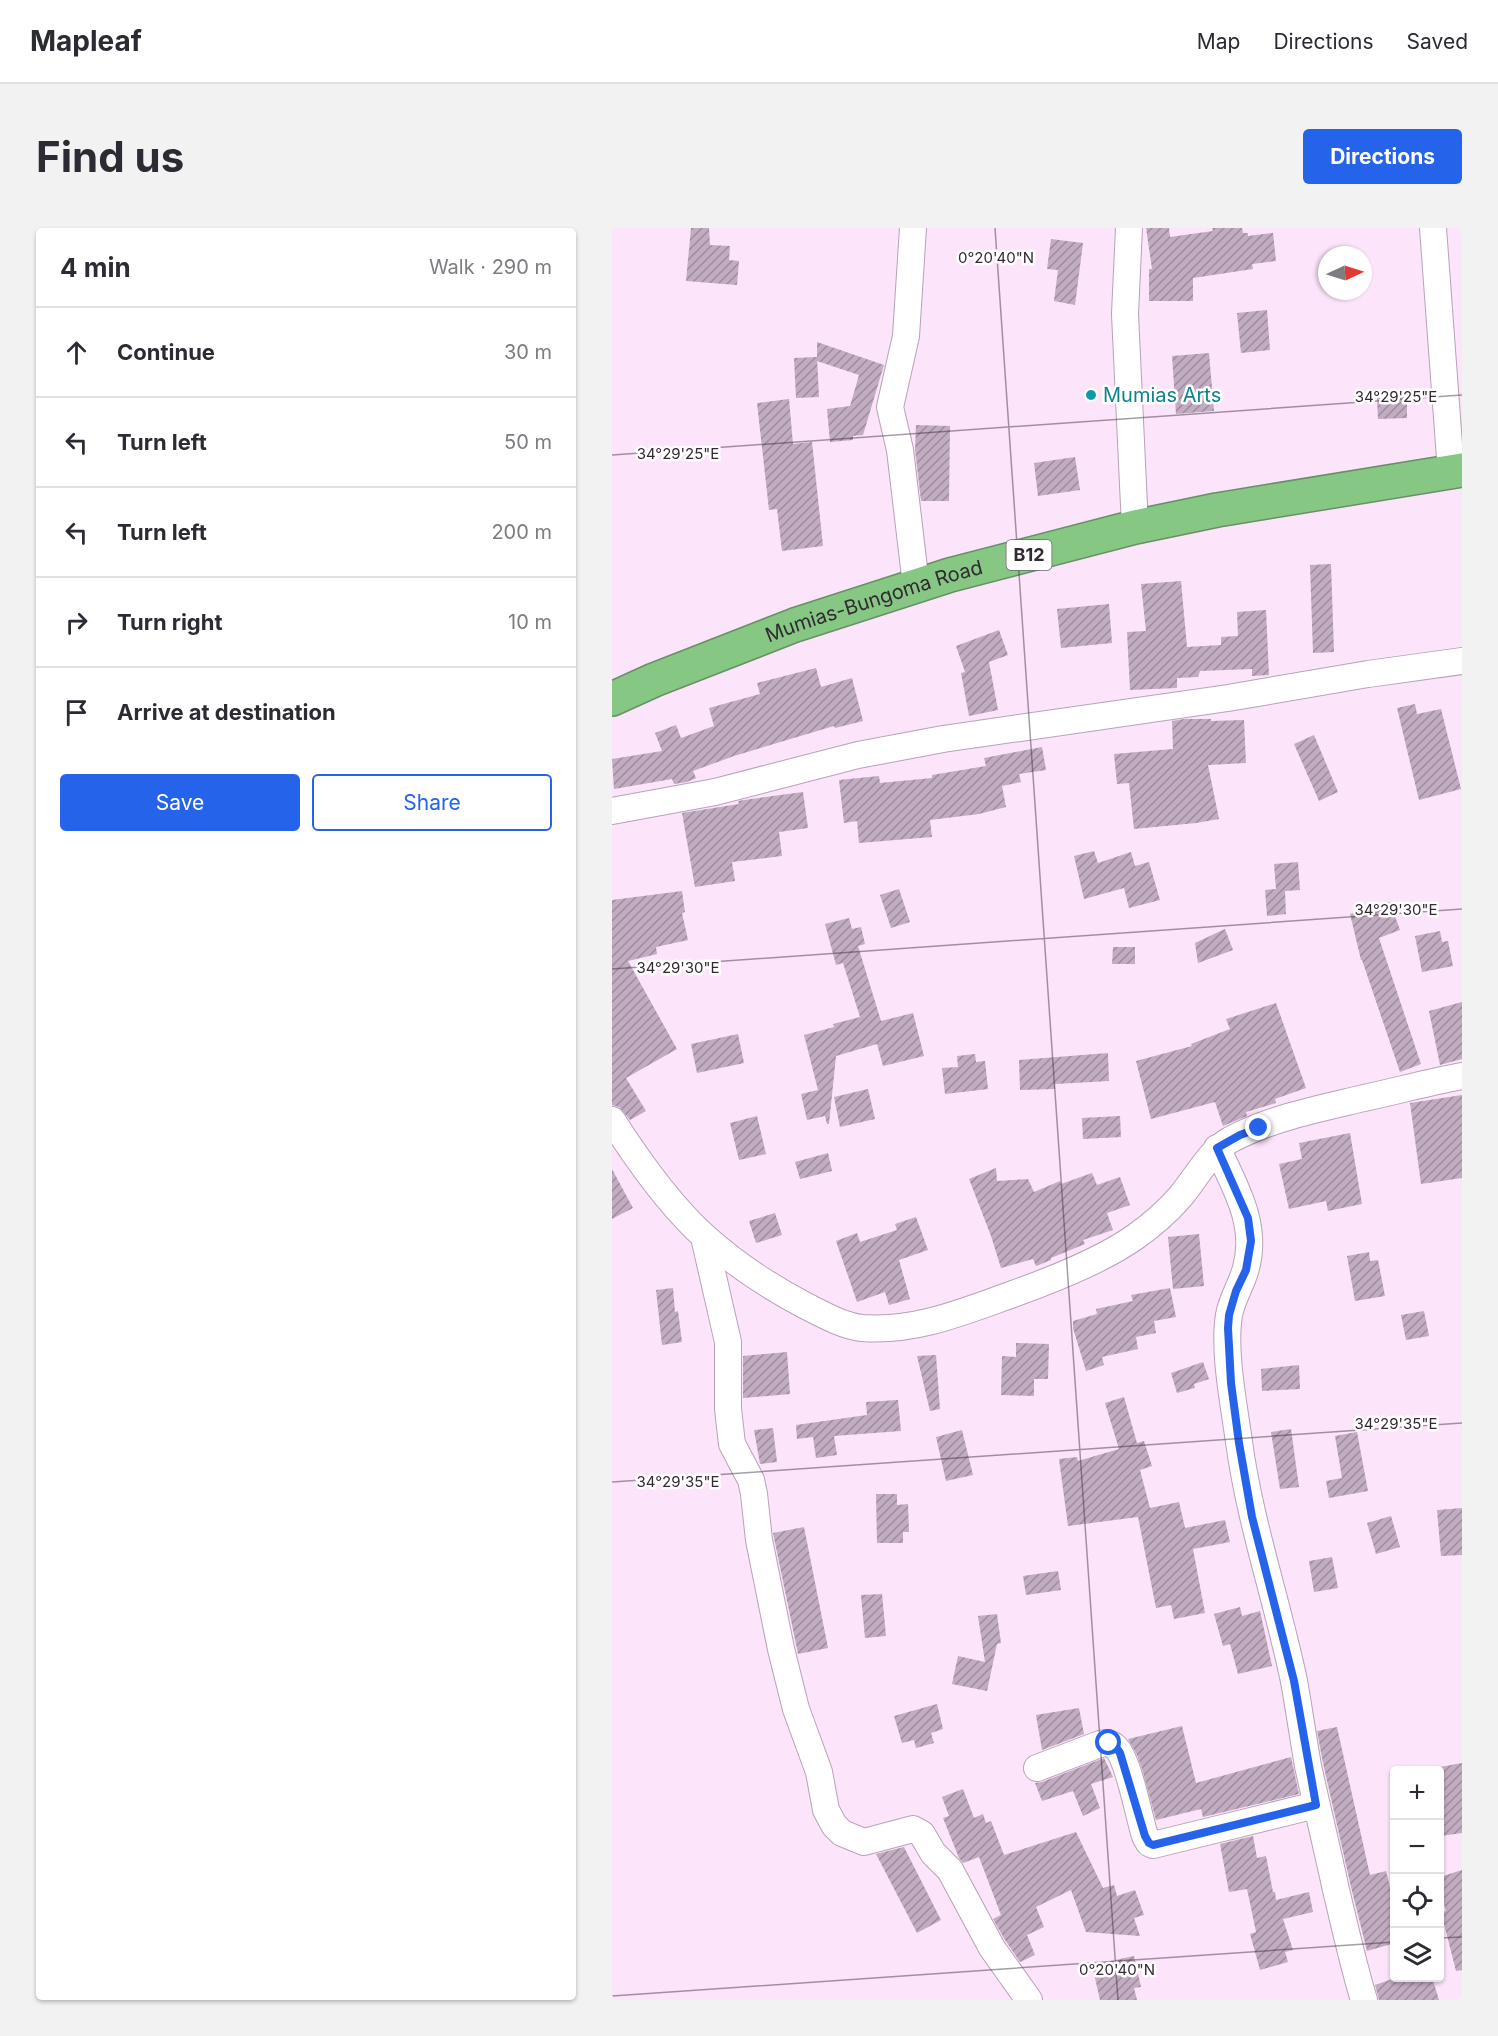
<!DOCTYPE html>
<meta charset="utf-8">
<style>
:root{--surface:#fff;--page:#f2f2f3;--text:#2b2b33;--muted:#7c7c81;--line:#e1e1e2;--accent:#2563eb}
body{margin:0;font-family:Inter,sans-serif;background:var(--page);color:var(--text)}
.controls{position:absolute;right:18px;bottom:18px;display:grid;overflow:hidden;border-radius:6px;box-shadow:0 2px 4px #0004}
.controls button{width:54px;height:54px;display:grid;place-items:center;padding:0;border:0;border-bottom:2px solid var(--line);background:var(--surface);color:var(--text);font:30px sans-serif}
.compass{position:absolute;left:706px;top:18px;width:54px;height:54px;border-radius:50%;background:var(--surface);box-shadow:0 2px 4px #0004;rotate:86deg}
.stop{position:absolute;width:18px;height:18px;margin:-14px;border:4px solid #2563eb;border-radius:50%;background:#fff}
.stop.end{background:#2563eb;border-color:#fff;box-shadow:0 2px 6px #0008}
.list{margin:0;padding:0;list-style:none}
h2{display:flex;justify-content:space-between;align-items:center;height:78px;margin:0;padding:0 24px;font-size:26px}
h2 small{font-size:20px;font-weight:400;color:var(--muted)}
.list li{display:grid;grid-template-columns:39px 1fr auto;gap:18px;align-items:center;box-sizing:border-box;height:90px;padding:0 24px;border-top:2px solid var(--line)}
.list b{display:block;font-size:22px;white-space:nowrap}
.list em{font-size:20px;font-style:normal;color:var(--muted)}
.actions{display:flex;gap:12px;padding:18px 24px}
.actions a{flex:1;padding:14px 0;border:2px solid var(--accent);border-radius:6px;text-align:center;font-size:21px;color:var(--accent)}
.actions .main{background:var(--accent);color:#fff}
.icon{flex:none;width:33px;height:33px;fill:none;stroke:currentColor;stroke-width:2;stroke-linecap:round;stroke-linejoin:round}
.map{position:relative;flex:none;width:850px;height:1772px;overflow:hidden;border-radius:6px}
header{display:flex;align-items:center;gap:36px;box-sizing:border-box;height:84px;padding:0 30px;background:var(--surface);border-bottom:2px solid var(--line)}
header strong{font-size:28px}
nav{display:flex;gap:33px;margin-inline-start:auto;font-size:21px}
.intro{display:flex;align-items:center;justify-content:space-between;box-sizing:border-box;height:144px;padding:0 36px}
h1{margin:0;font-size:42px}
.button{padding:15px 27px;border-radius:6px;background:var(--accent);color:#fff;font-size:21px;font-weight:700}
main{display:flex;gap:36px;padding:0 36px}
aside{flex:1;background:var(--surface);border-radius:6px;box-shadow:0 2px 4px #0004}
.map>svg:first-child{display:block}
</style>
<header>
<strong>Mapleaf</strong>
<nav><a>Map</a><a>Directions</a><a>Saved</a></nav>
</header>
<div class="intro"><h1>Find us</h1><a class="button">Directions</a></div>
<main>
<aside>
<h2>4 min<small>Walk · 290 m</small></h2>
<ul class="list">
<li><svg class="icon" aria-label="ahead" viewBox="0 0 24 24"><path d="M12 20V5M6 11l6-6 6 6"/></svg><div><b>Continue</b></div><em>30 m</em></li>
<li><svg class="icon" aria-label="left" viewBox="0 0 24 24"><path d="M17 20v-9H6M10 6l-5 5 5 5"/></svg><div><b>Turn left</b></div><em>50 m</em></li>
<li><svg class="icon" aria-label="left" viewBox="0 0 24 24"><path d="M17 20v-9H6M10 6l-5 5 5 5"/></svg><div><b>Turn left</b></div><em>200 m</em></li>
<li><svg class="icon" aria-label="right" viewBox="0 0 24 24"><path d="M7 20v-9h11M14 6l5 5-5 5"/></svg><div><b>Turn right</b></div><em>10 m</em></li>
<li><svg class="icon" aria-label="arrive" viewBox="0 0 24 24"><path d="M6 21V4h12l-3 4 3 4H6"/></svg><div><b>Arrive at destination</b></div></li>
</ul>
<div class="actions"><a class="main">Save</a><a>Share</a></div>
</aside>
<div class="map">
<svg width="850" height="1772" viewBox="0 0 850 1772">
<defs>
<pattern id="building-hatch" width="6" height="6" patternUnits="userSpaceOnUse" patternTransform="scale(1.5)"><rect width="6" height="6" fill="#c2acc1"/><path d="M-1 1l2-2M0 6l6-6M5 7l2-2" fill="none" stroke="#9e8c9d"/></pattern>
</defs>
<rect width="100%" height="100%" fill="#fce4fb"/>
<g fill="url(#building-hatch)">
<polygon points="79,0 97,0 98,17 118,18 117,32 127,33 125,57 74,53"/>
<polygon points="534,0 557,0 558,9 601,3 600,0 630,0 631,5 636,5 636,8 661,5 664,33 640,36 641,41 581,50 581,73 537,73 537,41 540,41"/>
<polygon points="439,11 471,15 463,77 442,73 446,42 435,41"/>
<polygon points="655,82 658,122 629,125 625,85"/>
<polygon points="205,114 272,137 251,207 241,208 241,212 218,214 215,181 238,178 247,147 205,133"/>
<polygon points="597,125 602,183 564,186 560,128"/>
<polygon points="205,129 207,169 184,170 182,130"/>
<polygon points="795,169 795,190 766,191 765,170"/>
<polygon points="177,171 181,216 200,214 211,318 170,323 165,281 157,282 145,175"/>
<polygon points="304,197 338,198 337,273 309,273 303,222"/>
<polygon points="463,229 468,262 426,268 422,235"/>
<polygon points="719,336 722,424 701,425 698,337"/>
<polygon points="569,353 575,419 609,417 609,409 626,408 625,384 654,382 657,447 640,448 640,441 588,443 586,449 565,450 565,460 518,462 515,404 534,403 529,356"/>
<polygon points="497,376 500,415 449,420 445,381"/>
<polygon points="387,402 396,427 377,434 386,482 357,488 349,445 353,444 344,418"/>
<polygon points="204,440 209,459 240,450 251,493 223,500 222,498 122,528 81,543 84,550 75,554 62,556 60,551 2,561 0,531 50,523 43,505 64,497 69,510 102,498 97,480 148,466 145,455"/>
<polygon points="803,476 805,486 829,481 849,561 807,572 785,480"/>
<polygon points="572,491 599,491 599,493 632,492 634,535 596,537 607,591 584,595 522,601 517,555 505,556 502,526 561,521 560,493"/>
<polygon points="702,507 726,564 707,573 682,516"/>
<polygon points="430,519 434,542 407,546 409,554 390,558 394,579 367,586 318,592 320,609 247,615 245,593 232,595 227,552 267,548 268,555 320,550 320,547 374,538 372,530"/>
<polygon points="191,564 196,600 167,604 170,628 120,634 123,653 83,659 70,585 127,576 126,573 132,572"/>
<polygon points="482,623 486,635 519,624 523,638 537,634 548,672 517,680 512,660 472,671 462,628"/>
<polygon points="686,634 688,662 673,663 674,686 655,688 653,662 664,661 662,636"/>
<polygon points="287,661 298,694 279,700 268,667"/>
<polygon points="70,663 73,684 70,685 76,712 44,719 45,726 16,733 65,821 14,850 34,883 18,892 7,879 0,877 0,672"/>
<polygon points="778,674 788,702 767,710 809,836 788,844 750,732 749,732 738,686"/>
<polygon points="237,690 240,701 249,699 253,716 246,718 269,793 301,785 312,828 271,838 265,816 224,828 217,896 215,896 213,888 195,892 189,866 206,862 192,807 222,799 221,796 248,789 231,735 224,737 213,696"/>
<polygon points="613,701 621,722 586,735 583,715"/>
<polygon points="828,703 830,714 836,713 841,738 810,744 803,708"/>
<polygon points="501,719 523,719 523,736 500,736"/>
<polygon points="850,774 850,831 828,837 817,783"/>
<polygon points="664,775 694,860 663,871 664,875 634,884 635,888 611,898 603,874 539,891 524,833 580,818 579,816 618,801 614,791"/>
<polygon points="126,806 132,835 85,845 79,816"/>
<polygon points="496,825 497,853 443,856 443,861 408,862 407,832"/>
<polygon points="363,826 364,834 373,833 376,861 333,866 330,840 346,839 345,828"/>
<polygon points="256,861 263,891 228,899 222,869"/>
<polygon points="850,867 850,950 809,956 798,875"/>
<polygon points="145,888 154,926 127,932 118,895"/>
<polygon points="508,888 509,909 471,911 470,890"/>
<polygon points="738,905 750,976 716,983 714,973 677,981 667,936 690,931 687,915"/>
<polygon points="216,925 220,943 188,951 183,934"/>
<polygon points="384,940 385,953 416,951 422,964 448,953 449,956 480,945 485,957 508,949 518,977 495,985 501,1002 471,1012 473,1016 439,1030 439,1028 439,1032 424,1038 421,1031 389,1040 379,1008 357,951"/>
<polygon points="0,941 21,980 0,991"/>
<polygon points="163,985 170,1007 144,1015 137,993"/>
<polygon points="304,989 316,1022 287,1032 298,1071 277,1077 273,1064 245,1074 224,1013 245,1005 248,1014 285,1002 283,996"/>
<polygon points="587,1006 592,1058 561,1061 556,1009"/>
<polygon points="757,1024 758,1033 766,1032 773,1068 743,1073 735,1028"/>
<polygon points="61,1060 63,1084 66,1083 70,1114 50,1117 44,1062"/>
<polygon points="558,1060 564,1089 542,1093 544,1105 524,1109 526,1121 490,1129 492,1137 474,1143 461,1100 461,1093 485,1086 484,1081 521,1073 519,1067"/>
<polygon points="812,1083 817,1108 794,1112 789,1087"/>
<polygon points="404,1115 437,1116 436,1151 422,1151 422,1168 389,1167 390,1128 404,1129"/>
<polygon points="175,1124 178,1166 131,1170 131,1128"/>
<polygon points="324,1127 328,1181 318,1183 305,1128"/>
<polygon points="591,1134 597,1151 582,1156 583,1160 565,1165 559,1145"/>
<polygon points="687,1137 688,1161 650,1163 649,1141"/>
<polygon points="512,1169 525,1215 532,1213 540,1238 528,1242 538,1280 567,1274 573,1300 613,1292 618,1314 581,1321 593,1385 562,1391 559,1377 544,1380 526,1289 456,1298 447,1231 465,1229 466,1233 507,1221 493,1175"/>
<polygon points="286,1172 289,1203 222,1208 225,1227 204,1230 201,1209 185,1211 184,1197 255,1187 254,1174"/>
<polygon points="161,1200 165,1234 148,1236 142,1202"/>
<polygon points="679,1201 687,1259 668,1261 659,1204"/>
<polygon points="350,1202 361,1247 334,1253 324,1209"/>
<polygon points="745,1204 756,1263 717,1270 714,1253 730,1250 723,1208"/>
<polygon points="264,1266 285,1266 285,1277 296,1276 297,1304 291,1304 291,1315 265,1315"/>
<polygon points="850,1280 850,1327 829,1328 825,1282"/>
<polygon points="779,1288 788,1319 764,1326 755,1295"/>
<polygon points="192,1299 216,1420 186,1426 161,1305"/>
<polygon points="720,1329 726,1360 702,1364 697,1333"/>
<polygon points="446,1343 449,1362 414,1367 411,1348"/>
<polygon points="270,1366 274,1408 253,1410 249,1367"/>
<polygon points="628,1379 630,1388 648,1383 660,1438 626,1446 618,1416 611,1418 602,1386"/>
<polygon points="385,1386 389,1415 385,1416 375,1463 340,1456 346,1428 373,1434 366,1388"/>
<polygon points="325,1476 331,1501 319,1505 322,1515 304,1520 302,1512 290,1515 282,1488"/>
<polygon points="467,1480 472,1506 430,1522 424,1487"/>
<polygon points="570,1498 584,1555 679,1529 687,1566 591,1589 589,1581 544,1592 530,1541 525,1527 516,1511"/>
<polygon points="725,1499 758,1647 774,1643 780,1667 783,1666 783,1715 755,1723 739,1659 711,1535 705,1503"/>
<polygon points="492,1530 501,1549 479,1556 488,1580 471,1588 461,1563 430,1573 423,1555 430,1554"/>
<polygon points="850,1535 850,1605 829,1608 828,1539"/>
<polygon points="351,1561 362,1590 371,1586 374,1595 379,1593 392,1627 464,1604 491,1660 502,1657 505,1668 523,1662 532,1687 522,1690 528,1708 474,1704 459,1662 424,1679 432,1699 415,1707 423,1727 408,1734 393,1712 381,1691 389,1687 367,1629 351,1635 347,1630 331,1590 337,1588 330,1569"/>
<polygon points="641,1608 645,1630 654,1628 661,1664 663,1664 664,1672 697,1664 701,1684 671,1691 681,1722 673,1724 676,1734 648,1742 638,1706 644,1704 635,1661 617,1664 608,1616"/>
<polygon points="292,1619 329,1692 305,1705 264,1626"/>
<polygon points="850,1642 850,1742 844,1743 829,1684 834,1683 828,1664 828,1649"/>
<polygon points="522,1728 529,1759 522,1760 525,1772 488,1772 480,1737"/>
<polygon points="786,1749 820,1749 827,1772 767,1772 763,1757"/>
</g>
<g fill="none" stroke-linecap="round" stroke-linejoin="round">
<g stroke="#b8a2b8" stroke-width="28">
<g id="minor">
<polyline points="301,0 294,108 278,179 288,222 304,357"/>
<polyline points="517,0 513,86 523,299"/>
<polyline points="821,0 839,244"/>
<polyline points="0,583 103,564 246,527 331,511 616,470 756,446 850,433"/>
<path d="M0,892C25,931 59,979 94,1010C124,1037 158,1059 194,1078C210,1086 231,1098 250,1100C303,1104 351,1084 401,1066C440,1052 489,1033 523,1009C540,997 555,984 568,969C584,950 597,924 618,912C659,890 706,881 752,870C785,863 817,854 850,848"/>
<path d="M605,920C623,959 646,996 634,1040C630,1056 620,1070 617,1087C611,1123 622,1177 627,1214C638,1295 665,1372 682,1453C687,1481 691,1509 696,1538C705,1579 715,1620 724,1662C733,1699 741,1736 752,1772"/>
<polyline points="92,1009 116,1114 116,1181 120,1216 139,1252 142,1266 147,1312 169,1421 184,1481 207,1544 214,1582 222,1597 230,1605 252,1614 301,1601 310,1606 321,1625 338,1642 380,1720 417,1772"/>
<path d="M425,1540L488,1516C493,1515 497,1514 502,1518C516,1527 527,1590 533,1608L537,1615L541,1617L704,1577"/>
</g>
</g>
<g stroke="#689067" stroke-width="36">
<g id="highway">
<path id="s1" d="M0,471L42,452L183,397L338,347L523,299L605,282L850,242"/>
</g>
</g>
<use href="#minor" stroke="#fff" stroke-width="26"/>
<use href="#highway" stroke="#85c783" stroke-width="33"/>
</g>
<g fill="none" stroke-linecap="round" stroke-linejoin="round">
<polyline stroke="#2563eb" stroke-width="8" points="497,1515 504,1519 508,1525 533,1608 537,1615 541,1617 704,1577 682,1453 640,1289 627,1215 619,1155 616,1100 617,1087 624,1063 634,1042 639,1013 636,990 605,920 628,907 647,900"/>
</g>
<path fill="none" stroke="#322932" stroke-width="1.5" stroke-opacity="0.45" d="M383,0L506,1772M0,227L850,167M0,741L850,681M0,1254L850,1195M828,1710L850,1709M0,1768L782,1714"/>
<circle fill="#0f9aa8" stroke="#fff" stroke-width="2" cx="479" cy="167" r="6"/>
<g text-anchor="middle" stroke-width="5" stroke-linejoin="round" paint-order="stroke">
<rect fill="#fff" stroke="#706970" stroke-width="1.5" x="394.5" y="312" width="45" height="30" rx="4.5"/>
<g font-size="18" font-weight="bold" fill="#322932">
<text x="417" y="333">B12</text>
</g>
<g font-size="20" fill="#0d838f" stroke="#fff" text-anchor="start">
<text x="491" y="174">Mumias Arts</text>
</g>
<g font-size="20" fill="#322932" stroke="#fff">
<text dy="7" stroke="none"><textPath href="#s1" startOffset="280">Mumias-Bungoma Road</textPath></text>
</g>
</g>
<g font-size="15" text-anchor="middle" fill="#322932" stroke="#fff" stroke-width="5" stroke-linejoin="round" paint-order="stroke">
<text x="384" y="35">0°20'40"N</text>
<text x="784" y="174">34°29'25"E</text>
<text x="66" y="231">34°29'25"E</text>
<text x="784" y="687">34°29'30"E</text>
<text x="66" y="745">34°29'30"E</text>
<text x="784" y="1201">34°29'35"E</text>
<text x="66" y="1259">34°29'35"E</text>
<text x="505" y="1747">0°20'40"N</text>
</g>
</svg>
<div class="controls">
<button>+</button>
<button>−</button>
<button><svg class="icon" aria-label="locate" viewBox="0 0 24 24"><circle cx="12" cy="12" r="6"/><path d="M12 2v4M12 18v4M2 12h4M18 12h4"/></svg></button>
<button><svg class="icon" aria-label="layers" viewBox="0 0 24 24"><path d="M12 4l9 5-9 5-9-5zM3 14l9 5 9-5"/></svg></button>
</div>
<svg class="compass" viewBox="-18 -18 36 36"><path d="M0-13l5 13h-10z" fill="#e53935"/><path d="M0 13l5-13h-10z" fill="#7c7c81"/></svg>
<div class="stop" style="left:497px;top:1515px"></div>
<div class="stop end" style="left:647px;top:900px"></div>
</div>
</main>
